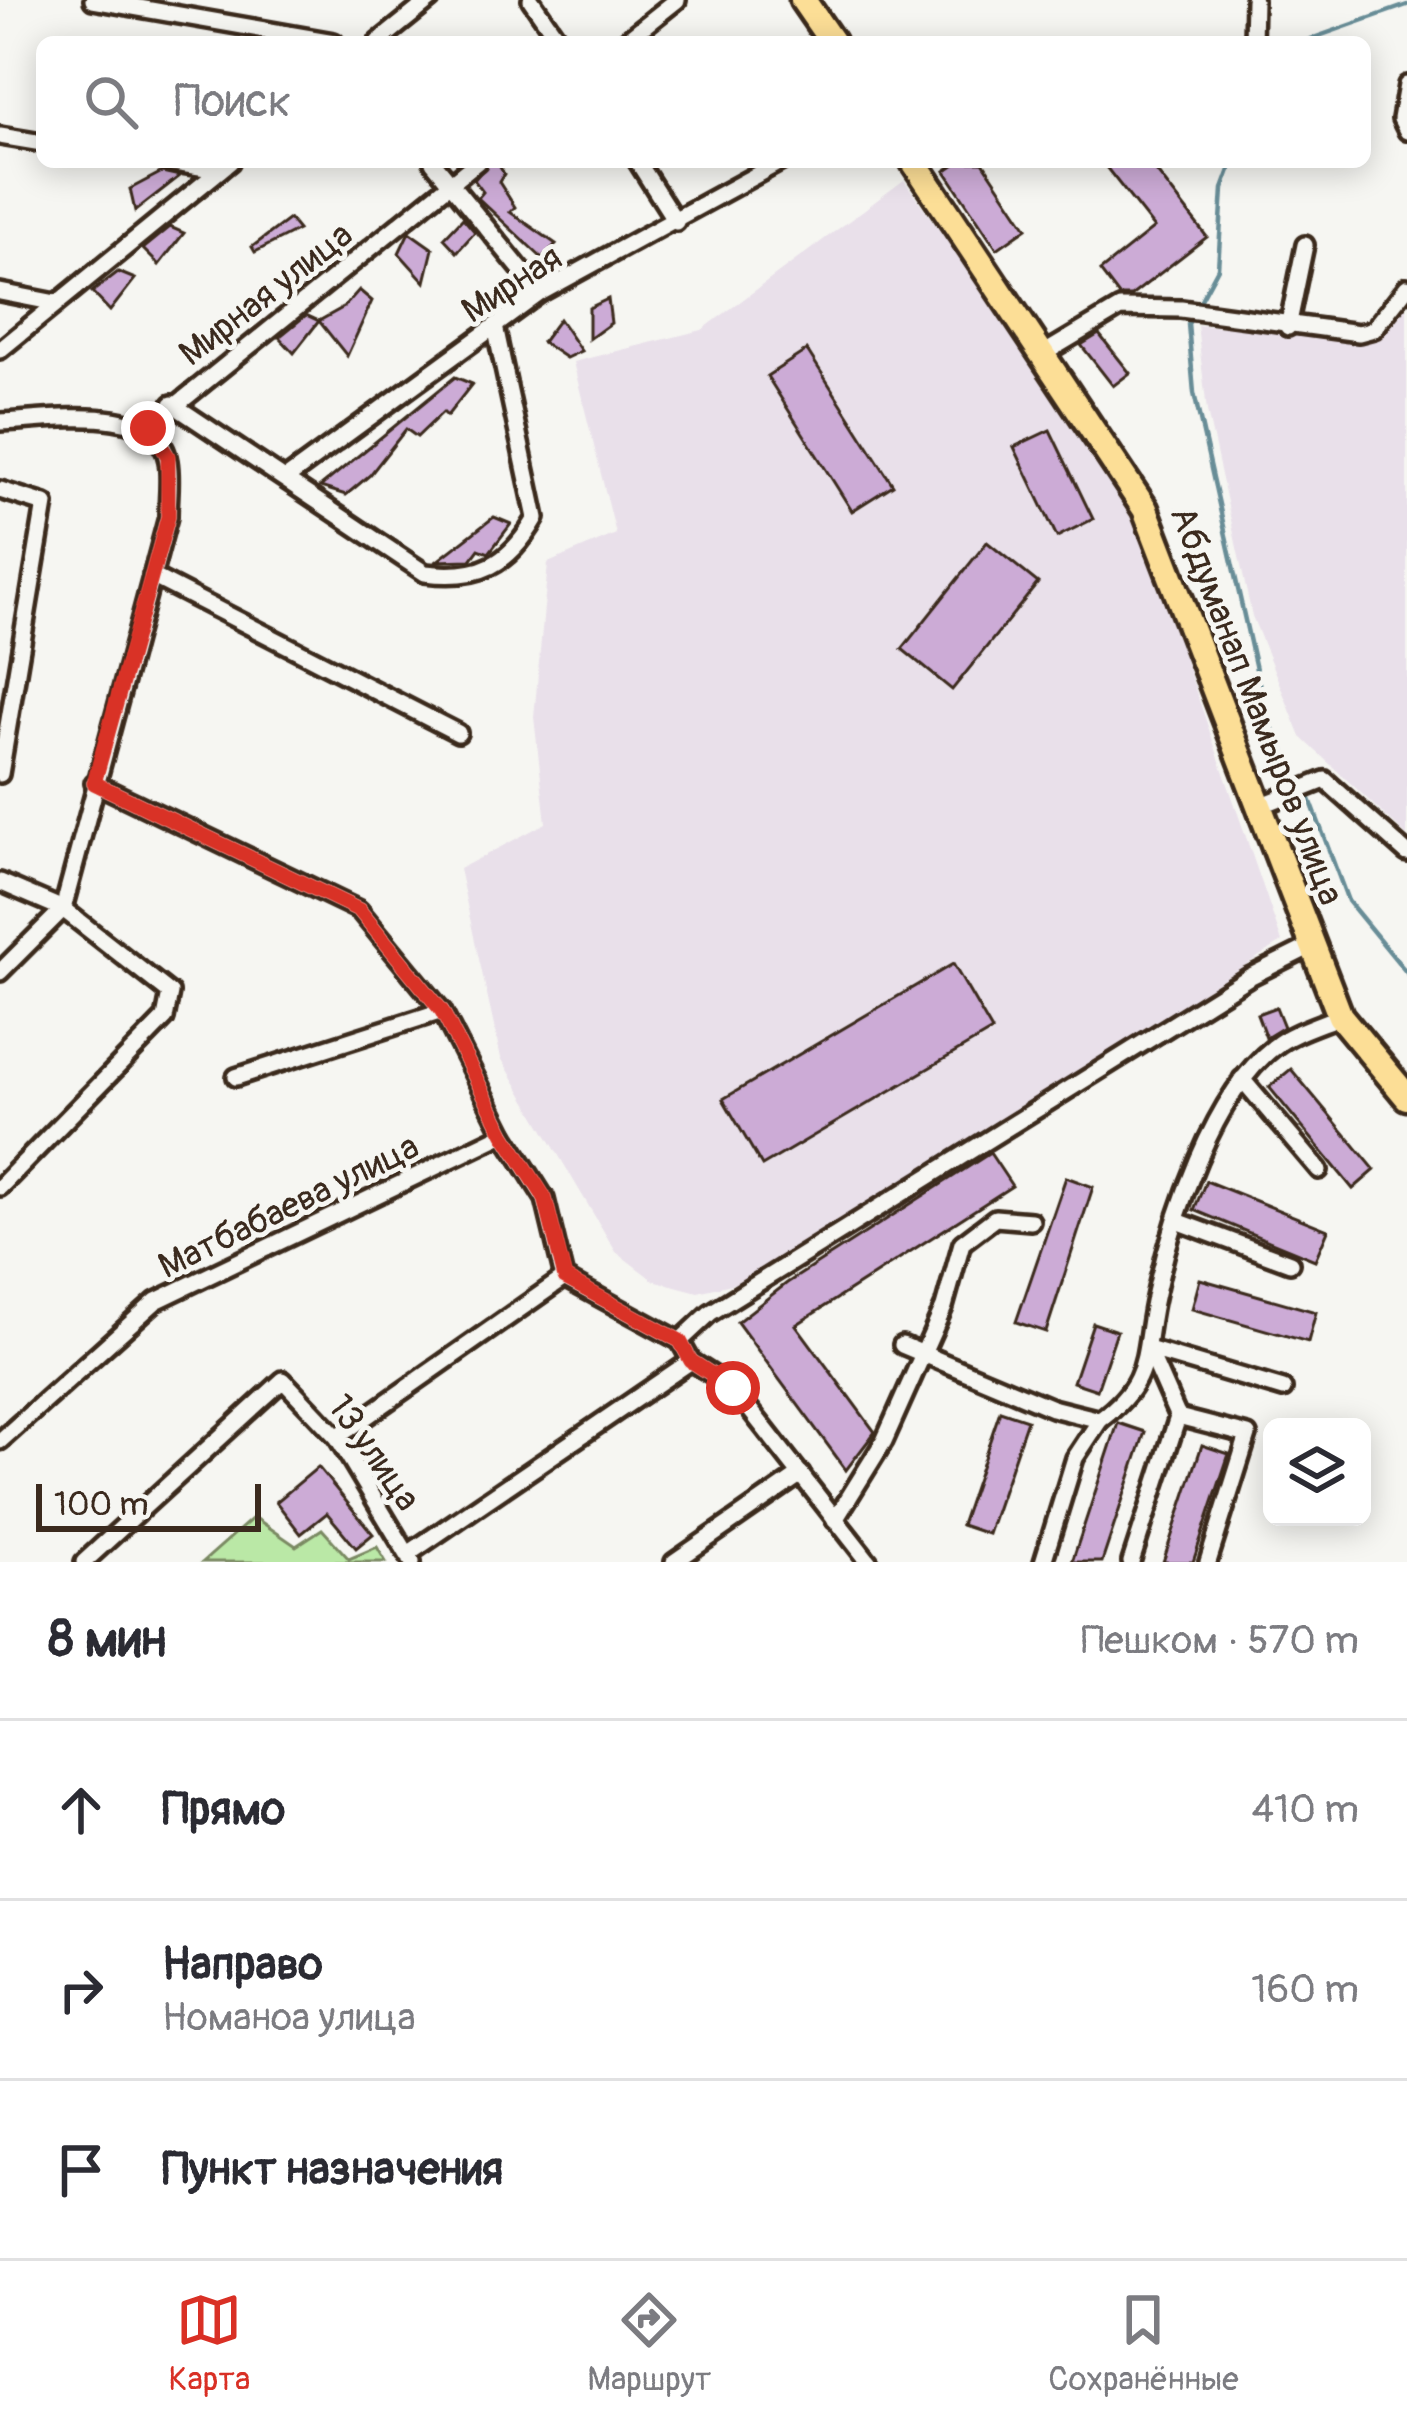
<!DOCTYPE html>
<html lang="ru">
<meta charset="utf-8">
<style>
:root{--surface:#fff;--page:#f2f2f3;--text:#2b2b33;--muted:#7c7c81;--line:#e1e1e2;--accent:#d93025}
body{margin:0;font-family:Pangolin,sans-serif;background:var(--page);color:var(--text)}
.controls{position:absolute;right:36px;bottom:36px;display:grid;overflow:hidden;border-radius:18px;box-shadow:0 6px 30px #0003}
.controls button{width:108px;height:108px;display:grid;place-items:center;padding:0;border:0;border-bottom:3px solid var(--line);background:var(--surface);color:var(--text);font:60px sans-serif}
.scale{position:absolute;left:36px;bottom:30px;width:225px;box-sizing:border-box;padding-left:12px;border:6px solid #3b2a1e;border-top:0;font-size:33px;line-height:42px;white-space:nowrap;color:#3b2a1e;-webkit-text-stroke:9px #f6f6f2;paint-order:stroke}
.stop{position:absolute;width:36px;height:36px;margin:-27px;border:9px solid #d93025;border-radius:50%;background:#fff}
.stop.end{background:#d93025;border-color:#fff;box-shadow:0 3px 12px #0008}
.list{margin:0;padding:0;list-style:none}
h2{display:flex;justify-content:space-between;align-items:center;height:156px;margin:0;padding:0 48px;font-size:51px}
h2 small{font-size:39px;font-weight:400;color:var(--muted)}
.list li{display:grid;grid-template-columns:78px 1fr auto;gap:36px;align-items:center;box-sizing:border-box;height:180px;padding:0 48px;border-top:3px solid var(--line)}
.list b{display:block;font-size:45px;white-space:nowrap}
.list p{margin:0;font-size:39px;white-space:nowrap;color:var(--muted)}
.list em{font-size:39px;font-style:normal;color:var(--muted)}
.icon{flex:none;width:66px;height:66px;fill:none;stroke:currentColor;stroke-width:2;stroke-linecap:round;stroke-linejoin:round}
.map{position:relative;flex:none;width:1407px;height:1562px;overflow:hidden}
.search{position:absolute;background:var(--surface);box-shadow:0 6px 30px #0003;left:36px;right:36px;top:36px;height:132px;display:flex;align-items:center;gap:30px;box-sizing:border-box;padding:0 42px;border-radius:18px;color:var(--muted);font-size:45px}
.sheet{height:696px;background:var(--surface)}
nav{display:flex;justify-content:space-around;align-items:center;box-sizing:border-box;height:168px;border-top:3px solid var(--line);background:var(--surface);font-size:33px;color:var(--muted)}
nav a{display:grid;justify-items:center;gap:6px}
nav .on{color:var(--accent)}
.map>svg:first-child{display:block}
</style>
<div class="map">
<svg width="1407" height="1562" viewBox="0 0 1407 1562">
<rect width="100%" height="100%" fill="#f6f6f2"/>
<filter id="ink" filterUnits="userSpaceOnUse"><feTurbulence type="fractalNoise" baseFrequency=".00833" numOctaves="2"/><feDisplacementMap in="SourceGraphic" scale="24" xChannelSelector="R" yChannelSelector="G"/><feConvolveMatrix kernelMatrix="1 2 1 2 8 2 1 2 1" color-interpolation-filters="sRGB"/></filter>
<g filter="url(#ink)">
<g fill="#e9e0ea">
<polygon points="904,180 1131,502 1282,942 744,1281 698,1292 653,1280 616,1252 501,1058 459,869 546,823 534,717 548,563 616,534 573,362 702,330"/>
<polygon points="1407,296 1407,836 1301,737 1252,616 1207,411 1197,325 1375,337"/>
</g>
<polygon fill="#bae8a6" stroke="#7a8962" stroke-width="3" points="254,1517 296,1546 322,1529 349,1559 377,1547 386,1562 203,1562"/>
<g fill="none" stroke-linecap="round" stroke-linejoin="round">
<g stroke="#688d97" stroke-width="4.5">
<polyline points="1302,42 1407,5"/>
<polyline points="1198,305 1218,268 1223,189 1233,162"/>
<polyline points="1193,315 1188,324 1194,393 1262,696"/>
<polyline points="1271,725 1294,770"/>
<polyline points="1307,791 1348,901 1407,973"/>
</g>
</g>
<g fill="#ccabd6" stroke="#3b2a1e" stroke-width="3">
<polygon points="489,162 497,162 504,174 499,182 515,207 510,212 556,244 542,258 478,198 483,192 474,180"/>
<polygon points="958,162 983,162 1027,228 997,249 945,171"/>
<polygon points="1102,162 1149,162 1207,237 1131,296 1119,296 1100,271 1154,228"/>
<polygon points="162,172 180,176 135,211 130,189"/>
<polygon points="463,218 475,232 457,252 444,238"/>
<polygon points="289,219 298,230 255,252 252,247"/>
<polygon points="170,227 184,233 159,265 143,249"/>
<polygon points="409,232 433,249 425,282 399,253"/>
<polygon points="118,272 135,279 110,311 92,292"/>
<polygon points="359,290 372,301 347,356 319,321 344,307"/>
<polygon points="608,299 611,323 589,339 589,308"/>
<polygon points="306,315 319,321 294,353 279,337"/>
<polygon points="559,319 581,351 566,358 542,342"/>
<polygon points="1099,334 1130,373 1113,386 1081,345"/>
<polygon points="807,350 893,485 852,511 767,376"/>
<polygon points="455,377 472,384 447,416 443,412 417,437 406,429 370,475 346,495 320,487"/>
<polygon points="1050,430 1093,519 1057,537 1014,447"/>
<polygon points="494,517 511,524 489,553 479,549 471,560 437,561"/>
<polygon points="987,542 1038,583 952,690 902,649"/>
<polygon points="953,964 992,1031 762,1166 723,1099"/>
<polygon points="1276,1007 1284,1027 1266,1038 1257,1014"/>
<polygon points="1291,1069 1375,1170 1353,1189 1269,1087"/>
<polygon points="990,1153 1012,1186 796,1325 875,1432 846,1470 737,1322 787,1283"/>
<polygon points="1066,1177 1093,1187 1046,1332 1016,1322"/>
<polygon points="1206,1181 1328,1230 1315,1260 1194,1210"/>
<polygon points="1200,1279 1316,1312 1308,1342 1192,1309"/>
<polygon points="1093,1323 1117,1331 1097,1390 1073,1382"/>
<polygon points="1000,1411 1027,1420 988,1534 961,1525"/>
<polygon points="1118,1423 1145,1432 1102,1562 1072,1562"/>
<polygon points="1202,1445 1229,1454 1193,1562 1163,1562"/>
<polygon points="318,1467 373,1534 356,1548 327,1513 301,1534 276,1502"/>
</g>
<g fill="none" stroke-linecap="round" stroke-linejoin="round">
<g stroke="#3b2a1e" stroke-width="24">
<g id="minor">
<polyline points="93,0 334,42"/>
<polyline points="531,0 560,42"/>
<polyline points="378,42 430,0"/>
<polyline points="624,42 677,0"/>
<polyline points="1253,42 1254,0"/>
<polyline points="1407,85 1401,119 1407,131"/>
<polyline points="0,136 42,143"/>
<polyline points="167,162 220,170"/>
<polyline points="433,162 540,293"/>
<polyline points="638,162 676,222"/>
<polyline points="0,292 56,303"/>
<polyline points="1288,327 1305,245"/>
<polyline points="0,350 230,162"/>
<polyline points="1043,354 1120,308 1181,309 1359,333 1374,329 1407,287"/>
<path d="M172,404L425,573C480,580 509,565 536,518L495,326"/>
<path d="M0,422C45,421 158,400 168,461C171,479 168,499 168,517L63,909L0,972"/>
<polyline points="148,428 477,162"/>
<polyline points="288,477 540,293 780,162"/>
<polyline points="0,490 45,504 0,774"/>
<polyline points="152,576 458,733"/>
<polyline points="94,783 359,910 442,1011 504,1134 545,1199 564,1278 680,1341 691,1361 733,1388 869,1562"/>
<polyline points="1260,806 1325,780 1407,853"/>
<polyline points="0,882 63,909 170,993 165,1018 0,1187"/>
<polyline points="236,1077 442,1011"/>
<polyline points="1242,1079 1319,1170"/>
<polyline points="1177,1221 1290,1263"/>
<polyline points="680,1341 710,1313 1249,977 1313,945"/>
<path d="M902,1345L1052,1408L1100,1420C1154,1380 1142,1353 1156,1293C1172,1219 1213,1094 1274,1047C1291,1033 1319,1025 1340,1016"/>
<polyline points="1148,1349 1283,1389"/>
<polyline points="1178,1417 1248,1435 1208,1562"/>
<polyline points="337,1437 564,1278"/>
<polyline points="0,1441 156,1301 504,1134"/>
<polyline points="835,1520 884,1441 944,1307 962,1243 995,1218 1031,1221"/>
<polyline points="408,1554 691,1361"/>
<polyline points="84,1562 283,1380 337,1437 412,1562"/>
<polyline points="674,1562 801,1474"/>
<polyline points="1043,1562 1075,1458 1100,1420"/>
<polyline points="1131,1562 1178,1417 1148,1349"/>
</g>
</g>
<g stroke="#3b2a1e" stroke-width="33">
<g id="primary">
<polyline points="803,0 832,42"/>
<polyline points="914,162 1145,509 1340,1016 1407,1097"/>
</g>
</g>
<use href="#minor" stroke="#f6f6f2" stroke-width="15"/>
<use href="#primary" stroke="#fcde96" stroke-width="24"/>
</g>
</g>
<g fill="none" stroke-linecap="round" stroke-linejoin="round" filter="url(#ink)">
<polyline stroke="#d93025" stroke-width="15" points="148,428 168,456 168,517 94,783 359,910 442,1011 504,1134 545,1198 565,1278 680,1341 691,1361 733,1388"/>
</g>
<g text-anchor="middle" stroke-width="10" stroke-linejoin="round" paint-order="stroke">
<g font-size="36" fill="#3b2a1e" stroke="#f6f6f2">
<text transform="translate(511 283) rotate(-33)" y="13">Мирная</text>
<text transform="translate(265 293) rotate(-38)" y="13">Мирная улица</text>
<text transform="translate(1258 705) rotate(69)" y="13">Абдуманап Мамыров улица</text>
<text transform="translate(288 1205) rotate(-26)" y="13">Матбабаева улица</text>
<text transform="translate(375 1452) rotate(55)" y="13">13 улица</text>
</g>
</g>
</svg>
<div class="controls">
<button><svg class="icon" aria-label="layers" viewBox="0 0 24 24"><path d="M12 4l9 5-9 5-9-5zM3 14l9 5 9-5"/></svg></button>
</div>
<div class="scale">100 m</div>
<div class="stop" style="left:733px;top:1388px"></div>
<div class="stop end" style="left:148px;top:428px"></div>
<div class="search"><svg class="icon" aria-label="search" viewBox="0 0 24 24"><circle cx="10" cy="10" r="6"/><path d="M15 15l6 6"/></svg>Поиск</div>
</div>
<section class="sheet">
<h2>8 мин<small>Пешком · 570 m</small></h2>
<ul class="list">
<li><svg class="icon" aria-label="ahead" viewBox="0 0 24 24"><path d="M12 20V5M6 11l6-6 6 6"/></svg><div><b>Прямо</b></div><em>410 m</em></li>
<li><svg class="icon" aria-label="right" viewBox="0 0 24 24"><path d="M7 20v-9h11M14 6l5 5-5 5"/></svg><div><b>Направо</b><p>Номаноа улица</p></div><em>160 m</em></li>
<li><svg class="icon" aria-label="arrive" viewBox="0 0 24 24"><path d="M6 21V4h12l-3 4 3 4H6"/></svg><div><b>Пункт назначения</b></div></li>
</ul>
</section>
<nav>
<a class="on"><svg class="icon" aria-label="map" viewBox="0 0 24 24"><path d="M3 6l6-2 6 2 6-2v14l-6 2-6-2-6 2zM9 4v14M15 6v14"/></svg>Карта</a>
<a><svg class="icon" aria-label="directions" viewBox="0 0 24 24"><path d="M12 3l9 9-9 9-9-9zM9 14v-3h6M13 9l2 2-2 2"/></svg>Маршрут</a>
<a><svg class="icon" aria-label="saved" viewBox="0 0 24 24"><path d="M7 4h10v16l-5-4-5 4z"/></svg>Сохранённые</a>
</nav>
